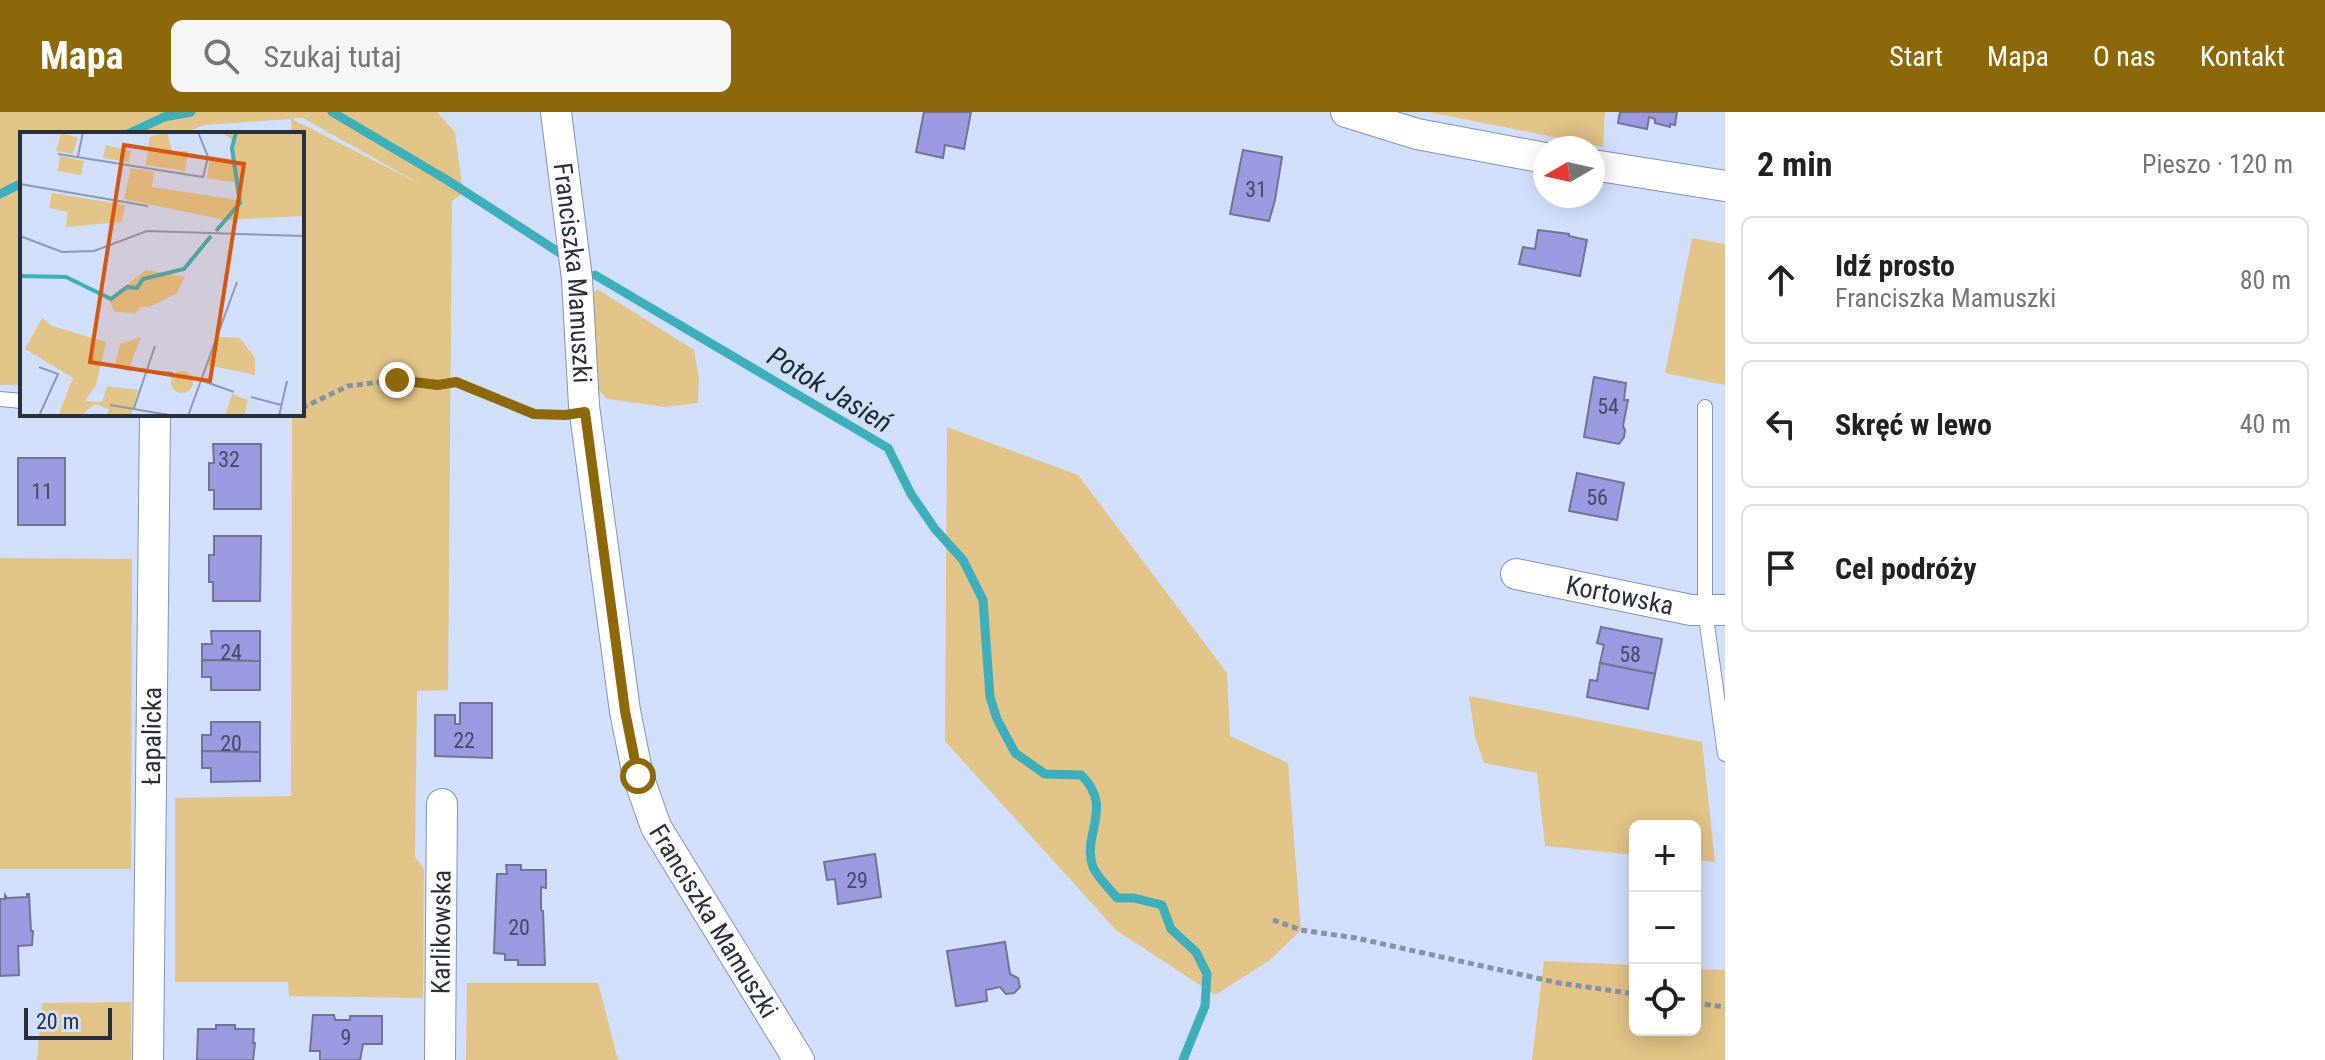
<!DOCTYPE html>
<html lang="pl">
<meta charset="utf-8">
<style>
:root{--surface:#fff;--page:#f6f6f6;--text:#202124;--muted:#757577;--line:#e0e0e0;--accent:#8c680a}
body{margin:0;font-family:"Roboto Condensed",sans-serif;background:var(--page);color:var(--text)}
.controls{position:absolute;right:24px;bottom:24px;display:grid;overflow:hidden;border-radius:12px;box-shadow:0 4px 20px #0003}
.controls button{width:72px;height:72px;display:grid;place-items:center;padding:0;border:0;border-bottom:2px solid var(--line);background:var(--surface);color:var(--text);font:40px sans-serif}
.compass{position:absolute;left:1533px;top:24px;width:72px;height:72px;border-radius:50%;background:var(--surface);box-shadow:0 4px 20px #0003;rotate:261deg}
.scale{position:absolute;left:24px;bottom:20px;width:88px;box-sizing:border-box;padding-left:8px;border:4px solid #29303d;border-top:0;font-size:22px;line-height:28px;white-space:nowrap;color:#29303d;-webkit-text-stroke:6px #d1dffb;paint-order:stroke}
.stop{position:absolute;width:24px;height:24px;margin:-18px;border:6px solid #8c680a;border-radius:50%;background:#fff}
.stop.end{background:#8c680a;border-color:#fff;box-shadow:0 2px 8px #0008}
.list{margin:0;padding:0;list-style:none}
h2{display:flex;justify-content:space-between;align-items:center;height:104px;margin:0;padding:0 32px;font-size:34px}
h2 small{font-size:26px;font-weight:400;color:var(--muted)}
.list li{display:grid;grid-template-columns:52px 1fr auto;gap:24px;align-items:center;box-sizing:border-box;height:128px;margin:0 16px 16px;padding:0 16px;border:2px solid var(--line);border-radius:12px}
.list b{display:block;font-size:30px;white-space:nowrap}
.list p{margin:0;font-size:26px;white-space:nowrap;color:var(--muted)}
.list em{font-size:26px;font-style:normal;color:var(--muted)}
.icon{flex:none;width:44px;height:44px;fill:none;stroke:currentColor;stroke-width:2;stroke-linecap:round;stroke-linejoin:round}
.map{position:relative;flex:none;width:1725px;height:948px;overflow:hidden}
header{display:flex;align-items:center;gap:48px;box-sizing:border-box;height:112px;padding:0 40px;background:var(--accent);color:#fff}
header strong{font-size:38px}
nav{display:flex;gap:44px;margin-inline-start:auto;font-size:28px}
.search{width:560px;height:72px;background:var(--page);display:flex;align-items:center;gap:20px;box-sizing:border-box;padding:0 28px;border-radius:12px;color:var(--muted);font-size:30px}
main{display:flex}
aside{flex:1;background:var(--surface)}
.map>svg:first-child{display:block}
</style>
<header>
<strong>Mapa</strong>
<div class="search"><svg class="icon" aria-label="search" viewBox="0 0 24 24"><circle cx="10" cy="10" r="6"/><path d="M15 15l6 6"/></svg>Szukaj tutaj</div>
<nav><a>Start</a><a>Mapa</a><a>O nas</a><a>Kontakt</a></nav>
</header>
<main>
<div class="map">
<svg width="1725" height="948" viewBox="0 0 1725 948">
<rect width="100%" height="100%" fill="#d1dffb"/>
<g fill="#e2c388" fill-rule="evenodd">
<path d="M0,0H437L455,20L463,81L452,89L448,578L417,579L415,745L424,757L423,886L289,884L288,870H175V686L291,684L292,302H302V22H292L291,7L204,13L182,22H22V273H0ZM294,6H303L422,73L294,8Z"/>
<polygon points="1429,0 1605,0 1603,35"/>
<polygon points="1692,126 1725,132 1725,273 1665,261"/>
<polygon points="597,177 694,238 699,266 698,291 665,295 607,287 597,276 591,185"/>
<polygon points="947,315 1078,363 1227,561 1230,624 1288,651 1301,818 1270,848 1215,883 1116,818 945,629"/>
<polygon points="0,446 132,447 131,757 0,757"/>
<polygon points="1469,584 1702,630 1715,750 1695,748 1695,714 1635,714 1635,743 1545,734 1537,661 1484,651 1475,625"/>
<polygon points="1544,849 1635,853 1635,918 1695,918 1695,857 1725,858 1725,948 1532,948"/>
<polygon points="467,871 598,871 618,948 466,948"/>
<polygon points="131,890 131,948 37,948 42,891"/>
</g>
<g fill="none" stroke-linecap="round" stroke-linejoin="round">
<g stroke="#3dafba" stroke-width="9">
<polyline points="332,0 447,68 563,143"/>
<polyline points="128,22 164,5 191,0"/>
<polyline points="0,82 22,71"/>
<path d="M595,163L888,336L911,382L935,417L963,448L983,488L990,585L997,607L1015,641L1045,662L1081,663C1115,695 1081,723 1093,755C1097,765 1110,777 1117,786H1134L1162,793L1171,817L1196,840L1207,862L1205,894L1183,948"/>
</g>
</g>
<g fill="#9b9ae0" stroke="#727394" stroke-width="2">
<polygon points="924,0 971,0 964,37 945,33 943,46 916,40"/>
<polygon points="1620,0 1677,0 1675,13 1670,12 1670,15 1655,11 1655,7 1649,5 1647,17 1618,11"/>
<polygon points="1243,38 1282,45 1275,88 1269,109 1230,102"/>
<polygon points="1538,118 1569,122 1569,124 1587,128 1580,164 1519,152 1523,135 1535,137"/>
<polygon points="1594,265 1626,271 1624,288 1628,288 1623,314 1625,318 1624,325 1619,332 1584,325"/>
<polygon points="213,332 261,332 261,397 214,397 214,378 209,378 209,351 214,351"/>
<rect x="18" y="346" width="47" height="67"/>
<polygon points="1577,361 1624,371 1617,408 1569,399"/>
<polygon points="214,424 261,424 260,489 213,489 213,470 209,470 209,443 214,443"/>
<polygon points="1601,515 1662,527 1655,562 1600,551 1604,533 1597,531"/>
<polygon points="211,519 260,519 260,549 202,548 202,532 212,532"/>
<polygon points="202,548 260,549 260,578 211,578 211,565 202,565"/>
<polygon points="1600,551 1655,562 1648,597 1587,585 1590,568 1597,569"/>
<polygon points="460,591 492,591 492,646 435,644 435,603 455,603 455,612 460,612"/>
<polygon points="211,610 260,610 260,640 202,639 202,623 211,623"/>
<polygon points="202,639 260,640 260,669 211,670 211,656 202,656"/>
<polygon points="875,742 881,785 838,792 835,767 827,768 824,750"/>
<polygon points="506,753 521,753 521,758 546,758 546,776 541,775 541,798 543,799 545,853 518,853 518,848 505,848 505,842 494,841 497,762 507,762"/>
<polygon points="27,782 29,782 31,819 33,819 32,833 18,834 19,863 0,864 0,787 5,787 5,783 7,786 27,785"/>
<polygon points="1005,830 1010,862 1018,866 1020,875 1014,881 1006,882 1000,875 986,878 987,889 956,894 947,839"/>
<polygon points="313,903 334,903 335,908 350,908 350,904 382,904 382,932 363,932 360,948 320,948 320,939 310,939"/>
<polygon points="216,913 235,913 235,917 254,917 253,931 255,931 253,948 197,948 198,917 216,917"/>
</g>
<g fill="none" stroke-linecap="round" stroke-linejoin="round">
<g stroke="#8293b3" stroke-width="16">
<g id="service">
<polyline points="0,287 22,289"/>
<polyline points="1705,295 1705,498 1725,642"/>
</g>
</g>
<g stroke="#8293b3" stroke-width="32">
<g id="minor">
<path id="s1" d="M556,0L577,167L584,294L625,599L638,664L656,715L799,948"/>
<polyline points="1346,0 1417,22 1545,46"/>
<polyline points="1593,53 1725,74"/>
<path id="s2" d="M1516,462L1691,498H1725"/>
<path id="s3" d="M148,948L155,302"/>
<path id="s4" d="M440,948L442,692"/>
</g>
</g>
<g stroke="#8691a6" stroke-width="5" stroke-dasharray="6 4" stroke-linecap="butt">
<polyline points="302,296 348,274 397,268 438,273 456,270 534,302 556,303"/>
<polyline points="1273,808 1301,818 1356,826 1559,871 1635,882"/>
<polyline points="1695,891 1725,895"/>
</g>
<use href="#service" stroke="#fff" stroke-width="14"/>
<use href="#minor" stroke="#fff" stroke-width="30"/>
</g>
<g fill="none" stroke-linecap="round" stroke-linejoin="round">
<polyline stroke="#8c680a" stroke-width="10" points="397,268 438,273 456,270 534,302 565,303 585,300 625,599 638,664"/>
</g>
<g text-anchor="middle" stroke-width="6" stroke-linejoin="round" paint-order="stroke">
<g font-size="22" fill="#464a66">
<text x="1256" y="85">31</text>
<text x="1608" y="302">54</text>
<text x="229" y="355">32</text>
<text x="42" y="387">11</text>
<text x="1597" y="393">56</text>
<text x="231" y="548">24</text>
<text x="1630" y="550">58</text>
<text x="464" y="636">22</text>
<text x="231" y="639">20</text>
<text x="857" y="776">29</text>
<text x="519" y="823">20</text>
<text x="346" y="933">9</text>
</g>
<g font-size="26" fill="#29303d" stroke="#d1dffb">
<text dy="9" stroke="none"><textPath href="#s1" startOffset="162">Franciszka Mamuszki</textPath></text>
<text dy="9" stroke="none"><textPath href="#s2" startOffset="106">Kortowska</textPath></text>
<text dy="9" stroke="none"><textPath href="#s3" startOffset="324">Łapalicka</textPath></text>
<text dy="9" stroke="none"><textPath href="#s1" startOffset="834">Franciszka Mamuszki</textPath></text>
<text dy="9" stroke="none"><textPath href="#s4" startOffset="128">Karlikowska</textPath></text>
</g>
<g font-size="28" font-style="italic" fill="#1a2e30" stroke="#d1dffb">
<text transform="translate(830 277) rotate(31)" y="10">Potok Jasień</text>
</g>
</g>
<g transform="translate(20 20)">
<rect width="284" height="284" fill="#d1dffb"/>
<path d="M147,0L152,19H168L165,39L126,33L130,5ZM202,0H284V84L205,88L104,67L111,36L134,40L132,55L217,68V51L187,46L190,24L212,27V8ZM41,1L58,6L53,22L36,19ZM86,13L111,19L109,30L83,26ZM40,24L64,29L61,43L38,39ZM32,61L105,73L102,90L46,95L48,80L29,76ZM126,138L165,145L157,161L129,175H121L116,181L95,180L88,167ZM22,186L32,194L86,210L76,253L65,269L82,270L87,254L118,258L111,284H87L89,277L75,272L60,284H38L53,246L5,217ZM121,205L110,234L95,233L100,212ZM199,205L220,206L235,226V243L188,233ZM151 250a11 11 0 1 1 22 0a11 11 0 1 1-22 0ZM212,262L228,268L224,284H205Z" fill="#e2c388"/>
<path fill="none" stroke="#3dafba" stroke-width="4" d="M196,99L220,71L212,16L216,0M0,144L46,145L91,167L107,155L117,156L123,147L164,137L191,104"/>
<path fill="none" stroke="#8e99af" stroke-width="2" d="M102,0H136M38,22L183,45L188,25L178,0M58,24L63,0M0,52L128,74M0,104L42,120L74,119L127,99L284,104M104,237L153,241M180,248L214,260M231,265L261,273M90,273L155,284M114,276L135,214M19,284L38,242L19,235M168,284L217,150M259,284L267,249"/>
<path fill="#d55511" fill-opacity="0.15" stroke="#d55511" stroke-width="4" d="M104,13L224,32L190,249L70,230Z"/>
<rect width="284" height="284" fill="none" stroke="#29303d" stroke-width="4"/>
</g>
</svg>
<div class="controls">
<button>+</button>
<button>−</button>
<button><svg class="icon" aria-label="locate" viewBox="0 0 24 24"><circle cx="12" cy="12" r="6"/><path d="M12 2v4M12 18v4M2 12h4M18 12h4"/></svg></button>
</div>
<svg class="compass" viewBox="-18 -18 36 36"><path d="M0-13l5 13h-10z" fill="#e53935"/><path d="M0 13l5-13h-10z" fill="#757577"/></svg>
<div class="scale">20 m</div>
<div class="stop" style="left:638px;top:664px"></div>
<div class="stop end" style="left:397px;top:268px"></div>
</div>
<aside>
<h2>2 min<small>Pieszo · 120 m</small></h2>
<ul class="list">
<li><svg class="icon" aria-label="ahead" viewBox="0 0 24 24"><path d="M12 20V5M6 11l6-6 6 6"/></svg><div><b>Idź prosto</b><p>Franciszka Mamuszki</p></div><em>80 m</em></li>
<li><svg class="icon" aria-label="left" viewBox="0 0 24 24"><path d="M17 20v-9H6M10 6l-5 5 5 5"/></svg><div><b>Skręć w lewo</b></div><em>40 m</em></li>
<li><svg class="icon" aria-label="arrive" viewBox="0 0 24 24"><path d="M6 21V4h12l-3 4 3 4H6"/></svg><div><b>Cel podróży</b></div></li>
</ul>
</aside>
</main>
